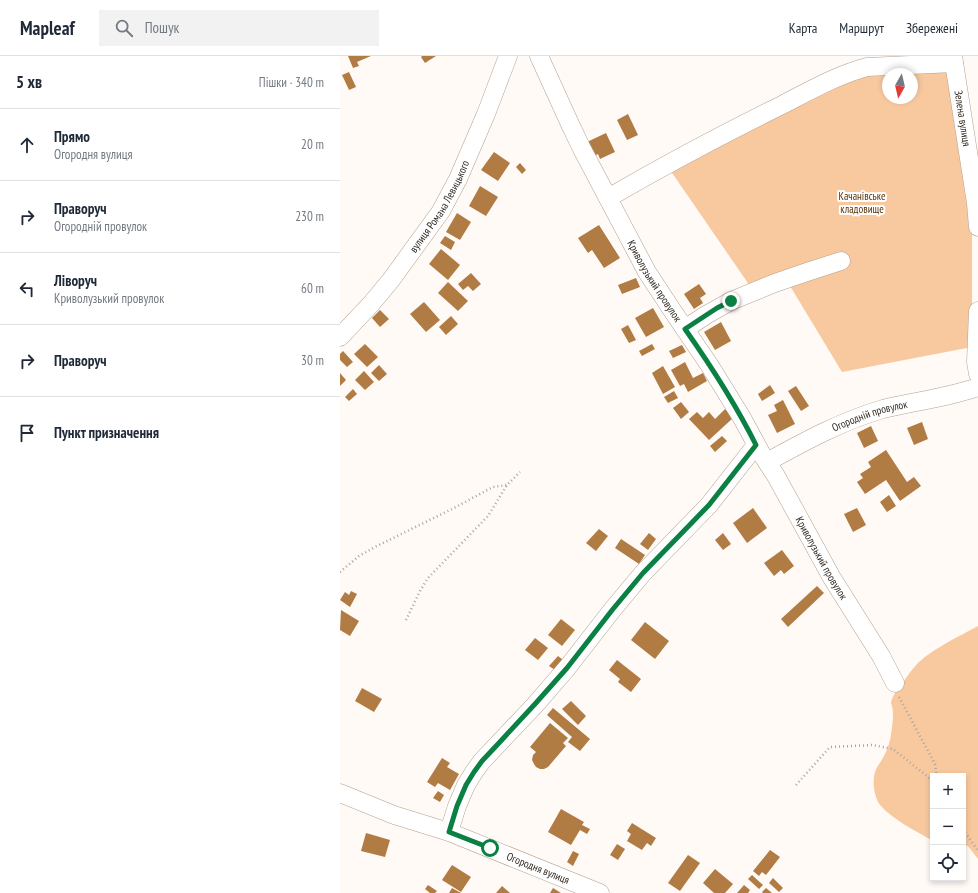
<!DOCTYPE html>
<html lang="uk">
<meta charset="utf-8">
<style>
:root{--surface:#fff;--page:#f2f2f3;--text:#1f2937;--muted:#747a83;--line:#e0e1e3}
body{margin:0;font-family:"PT Sans Narrow",sans-serif;background:var(--page);color:var(--text)}
.controls{position:absolute;right:12px;bottom:12px;display:grid;overflow:hidden;border-radius:0px;box-shadow:0 2px 6px #0003}
.controls button{width:36px;height:36px;display:grid;place-items:center;padding:0;border:0;border-bottom:1px solid var(--line);background:var(--surface);color:var(--text);font:20px sans-serif}
.compass{position:absolute;left:542px;top:12px;width:36px;height:36px;border-radius:50%;background:var(--surface);box-shadow:0 2px 6px #0003;rotate:188deg}
.stop{position:absolute;width:12px;height:12px;margin:-9px;border:3px solid #0b8043;border-radius:50%;background:#fff}
.stop.end{background:#0b8043;border-color:#fff;box-shadow:0 1px 4px #0008}
.list{margin:0;padding:0;list-style:none}
h2{display:flex;justify-content:space-between;align-items:center;height:52px;margin:0;padding:0 16px;font-size:17px}
h2 small{font-size:13px;font-weight:400;color:var(--muted)}
.list li{display:grid;grid-template-columns:26px 1fr auto;gap:12px;align-items:center;box-sizing:border-box;height:72px;padding:0 16px;border-top:1px solid var(--line)}
.list b{display:block;font-size:15px;white-space:nowrap}
.list p{margin:0;font-size:13px;white-space:nowrap;color:var(--muted)}
.list em{font-size:13px;font-style:normal;color:var(--muted)}
.icon{flex:none;width:22px;height:22px;fill:none;stroke:currentColor;stroke-width:2;stroke-linecap:round;stroke-linejoin:round}
.map{position:relative;flex:none;width:638px;height:837px;overflow:hidden}
header{display:flex;align-items:center;gap:24px;box-sizing:border-box;height:56px;padding:0 20px;background:var(--surface);border-bottom:1px solid var(--line)}
header strong{font-size:19px}
nav{display:flex;gap:22px;margin-inline-start:auto;font-size:14px}
.search{width:280px;height:36px;background:var(--page);display:flex;align-items:center;gap:10px;box-sizing:border-box;padding:0 14px;border-radius:0px;color:var(--muted);font-size:15px}
main{display:flex}
aside{flex:1;background:var(--surface)}
.map>svg:first-child{display:block}
</style>
<header>
<strong>Mapleaf</strong>
<div class="search"><svg class="icon" aria-label="search" viewBox="0 0 24 24"><circle cx="10" cy="10" r="6"/><path d="M15 15l6 6"/></svg>Пошук</div>
<nav><a>Карта</a><a>Маршрут</a><a>Збережені</a></nav>
</header>
<main>
<aside>
<h2>5 хв<small>Пішки · 340 m</small></h2>
<ul class="list">
<li><svg class="icon" aria-label="ahead" viewBox="0 0 24 24"><path d="M12 20V5M6 11l6-6 6 6"/></svg><div><b>Прямо</b><p>Огородня вулиця</p></div><em>20 m</em></li>
<li><svg class="icon" aria-label="right" viewBox="0 0 24 24"><path d="M7 20v-9h11M14 6l5 5-5 5"/></svg><div><b>Праворуч</b><p>Огородній провулок</p></div><em>230 m</em></li>
<li><svg class="icon" aria-label="left" viewBox="0 0 24 24"><path d="M17 20v-9H6M10 6l-5 5 5 5"/></svg><div><b>Ліворуч</b><p>Криволузький провулок</p></div><em>60 m</em></li>
<li><svg class="icon" aria-label="right" viewBox="0 0 24 24"><path d="M7 20v-9h11M14 6l5 5-5 5"/></svg><div><b>Праворуч</b></div><em>30 m</em></li>
<li><svg class="icon" aria-label="arrive" viewBox="0 0 24 24"><path d="M6 21V4h12l-3 4 3 4H6"/></svg><div><b>Пункт призначення</b></div></li>
</ul>
</aside>
<div class="map">
<svg width="638" height="837" viewBox="0 0 638 837">
<rect width="100%" height="100%" fill="#fffaf6"/>
<g fill="#f8c99f" fill-rule="evenodd">
<path d="M609,12L632,158V291L502,316L444,220L412,233L328,111L515,20ZM548,18H572V42H548Z"/>
<path d="M638,570V803L628,790L623,789V720H593V785C576,775 553,764 540,749C534,740 532,726 535,716C537,710 541,706 544,700C549,691 551,681 552,671C553,663 554,655 551,647C552,640 557,634 562,628C567,620 572,613 579,606C596,591 618,581 638,570Z"/>
</g>
<g fill="#b17b44">
<polygon points="8,0 31,0 17,6 19,10 13,12"/>
<polygon points="82,0 96,0 85,7 81,1"/>
<polygon points="9,16 16,31 9,34 2,19"/>
<polygon points="288,58 298,79 287,84 277,64"/>
<polygon points="266,77 275,96 260,103 258,98 254,100 247,86"/>
<polygon points="154,96 170,107 158,125 141,114"/>
<polygon points="180,107 186,114 182,118 176,111"/>
<polygon points="140,130 158,141 146,160 129,150"/>
<polygon points="117,157 131,166 120,184 106,176"/>
<polygon points="259,169 280,202 264,212 252,194 248,197 238,182"/>
<polygon points="105,180 115,186 111,194 100,187"/>
<polygon points="101,193 120,209 108,224 89,208"/>
<polygon points="131,217 141,228 133,235 128,230 123,234 118,228"/>
<polygon points="296,222 300,231 282,238 278,229"/>
<polygon points="108,226 128,245 118,255 98,237"/>
<polygon points="359,228 366,238 360,242 363,247 354,253 344,238"/>
<polygon points="84,246 100,264 86,276 70,258"/>
<polygon points="313,252 324,271 306,281 295,262"/>
<polygon points="40,254 49,263 40,271 32,262"/>
<polygon points="111,260 118,268 106,279 99,271"/>
<polygon points="381,266 391,285 375,294 364,276"/>
<polygon points="288,269 296,284 289,287 281,273"/>
<polygon points="25,288 38,301 27,311 14,298"/>
<polygon points="312,288 315,293 302,300 299,295"/>
<polygon points="342,289 346,296 333,302 329,295"/>
<polygon points="3,295 13,306 7,311 0,304 0,298"/>
<polygon points="345,306 353,322 363,317 367,325 348,336 344,328 340,330 331,314"/>
<polygon points="39,309 47,318 39,325 31,317"/>
<polygon points="323,310 335,331 323,338 312,317"/>
<polygon points="24,315 34,326 25,334 15,324"/>
<polygon points="0,317 6,324 0,330"/>
<polygon points="430,329 435,337 422,345 418,338"/>
<polygon points="456,330 469,350 461,355 448,335"/>
<polygon points="13,333 17,338 9,345 5,341"/>
<polygon points="334,335 338,342 328,347 324,341"/>
<polygon points="443,344 455,368 437,377 428,359 437,355 434,349"/>
<polygon points="341,346 349,356 341,363 333,352"/>
<polygon points="385,353 393,362 369,384 349,363 357,356 363,362 369,356 375,363"/>
<polygon points="582,366 588,383 574,389 567,372"/>
<polygon points="531,370 538,385 524,392 517,377"/>
<polygon points="382,380 387,385 375,396 370,390"/>
<polygon points="546,394 567,426 574,421 581,430 560,445 546,424 525,438 517,426 523,422 520,418 531,411 528,406"/>
<polygon points="549,439 556,450 547,456 540,446"/>
<polygon points="413,452 427,472 407,487 393,467"/>
<polygon points="517,452 526,469 513,476 504,458"/>
<polygon points="259,473 268,480 256,495 246,487"/>
<polygon points="309,477 316,483 308,494 300,488"/>
<polygon points="383,477 391,488 383,494 375,484"/>
<polygon points="281,483 305,499 299,508 275,492"/>
<polygon points="442,494 454,510 444,518 441,514 434,520 424,507"/>
<polygon points="477,530 484,537 448,571 441,563"/>
<polygon points="11,535 17,538 10,551 0,544 5,536 9,539"/>
<polygon points="1,554 19,565 10,580 0,574"/>
<polygon points="221,563 235,574 222,590 208,579"/>
<polygon points="305,566 329,585 315,603 291,584"/>
<polygon points="195,582 208,592 198,604 185,594"/>
<polygon points="218,600 223,604 215,614 209,610"/>
<polygon points="277,604 301,623 291,636 278,626 280,623 269,614"/>
<polygon points="22,632 42,643 34,656 15,645"/>
<polygon points="231,645 246,660 238,669 222,653"/>
<polygon points="213,652 250,683 240,695 228,686 232,681 207,659"/>
<polygon points="210,667 228,682 223,687 226,690 208,711 204,713 200,713 196,711 194,708 192,704 193,699 196,696 190,691"/>
<polygon points="102,702 110,707 107,711 119,718 110,734 98,727 95,731 87,726"/>
<polygon points="98,735 104,739 100,746 93,742"/>
<polygon points="221,753 244,766 242,769 250,773 247,778 240,774 231,789 208,776"/>
<polygon points="292,767 316,782 311,790 307,787 302,794 287,785 291,778 287,775"/>
<polygon points="26,777 50,784 45,801 21,795"/>
<polygon points="277,788 285,793 278,804 270,799"/>
<polygon points="430,794 440,801 426,819 422,816 419,820 413,815"/>
<polygon points="233,795 239,798 233,810 227,806"/>
<polygon points="348,799 360,807 340,835 328,827"/>
<polygon points="112,809 131,821 121,836 102,824"/>
<polygon points="375,813 393,828 385,837 374,837 363,827"/>
<polygon points="412,819 423,829 419,833 408,823"/>
<polygon points="433,822 443,832 439,836 429,827"/>
<polygon points="88,829 97,835 95,837 90,837 85,833"/>
<polygon points="404,829 410,834 408,837 397,837"/>
<polygon points="162,830 170,837 156,837"/>
<polygon points="112,832 121,837 109,837"/>
<polygon points="213,832 221,837 210,837"/>
<polygon points="426,832 432,837 423,837 422,836"/>
</g>
<g fill="none" stroke-linecap="round" stroke-linejoin="round">
<g stroke="#b49f8c" stroke-width="19">
<g id="minor">
<path id="s1" d="M199,0L230,68L242,93L307,216L332,254L370,310L402,362L421,397L436,420L492,522L541,600L555,627"/>
<path id="s2" d="M613,0L636,147L638,171"/>
<path d="M268,142C325,109 383,78 442,49C469,35 497,19 527,11L614,7"/>
<polyline points="638,255 636,306 638,318"/>
<polyline points="345,273 366,259 391,245 435,227 467,216 501,205"/>
<path id="s3" d="M0,281L31,248L51,224L101,155L118,123L146,58L168,0"/>
<path id="s4" d="M427,406C465,385 502,365 543,353C575,345 607,342 638,331"/>
<path id="s5" d="M0,737L54,759L109,776L260,837"/>
<polyline points="109,776 117,750 126,729 134,716 142,705 195,649 227,612 273,553 303,517 369,449 416,389"/>
</g>
</g>
<g stroke="#a9a39d" stroke-width="2.5" stroke-dasharray="1 3" stroke-linecap="butt">
<polyline points="0,516 19,500 35,491 114,452 153,431 167,429"/>
<polyline points="66,564 80,535 88,522 148,460 167,429 180,416"/>
<polyline points="559,641 595,708 597,720"/>
<polyline points="456,729 490,691 533,689 553,693 593,725"/>
<polyline points="623,773 638,795"/>
</g>
<use href="#minor" stroke="#fff" stroke-width="18"/>
</g>
<g fill="none" stroke-linecap="round" stroke-linejoin="round">
<path stroke="#0b8043" stroke-width="5" d="M150,792L109,776L117,750L126,729L134,716L142,705L158,688L195,648L227,612L273,553L303,517L369,449L416,389C396,349 371,310 345,273L377,252L391,245"/>
</g>
<g text-anchor="middle" stroke-width="4" stroke-linejoin="round" paint-order="stroke">
<g font-size="11" fill="#322a22" stroke="#fff">
<text dy="4" stroke="none"><textPath href="#s2" startOffset="63">Зелена вулиця</textPath></text>
<text dy="4" stroke="none"><textPath href="#s3" startOffset="165">вулиця Романа Левицького</textPath></text>
<text dy="4" stroke="none"><textPath href="#s1" startOffset="253">Криволузький провулок</textPath></text>
<text dy="4" stroke="none"><textPath href="#s4" startOffset="113">Огородній провулок</textPath></text>
<text dy="4" stroke="none"><textPath href="#s1" startOffset="577">Криволузький провулок</textPath></text>
<text dy="4" stroke="none"><textPath href="#s5" startOffset="212">Огородня вулиця</textPath></text>
</g>
<g font-size="11" fill="#5a3407" stroke="#fff">
<text x="522" y="144">Качанівське<tspan x="522" dy="13">кладовище</tspan></text>
</g>
</g>
</svg>
<div class="controls">
<button>+</button>
<button>−</button>
<button><svg class="icon" aria-label="locate" viewBox="0 0 24 24"><circle cx="12" cy="12" r="6"/><path d="M12 2v4M12 18v4M2 12h4M18 12h4"/></svg></button>
</div>
<svg class="compass" viewBox="-18 -18 36 36"><path d="M0-13l5 13h-10z" fill="#e53935"/><path d="M0 13l5-13h-10z" fill="#747a83"/></svg>
<div class="stop" style="left:150px;top:792px"></div>
<div class="stop end" style="left:391px;top:245px"></div>
</div>
</main>
